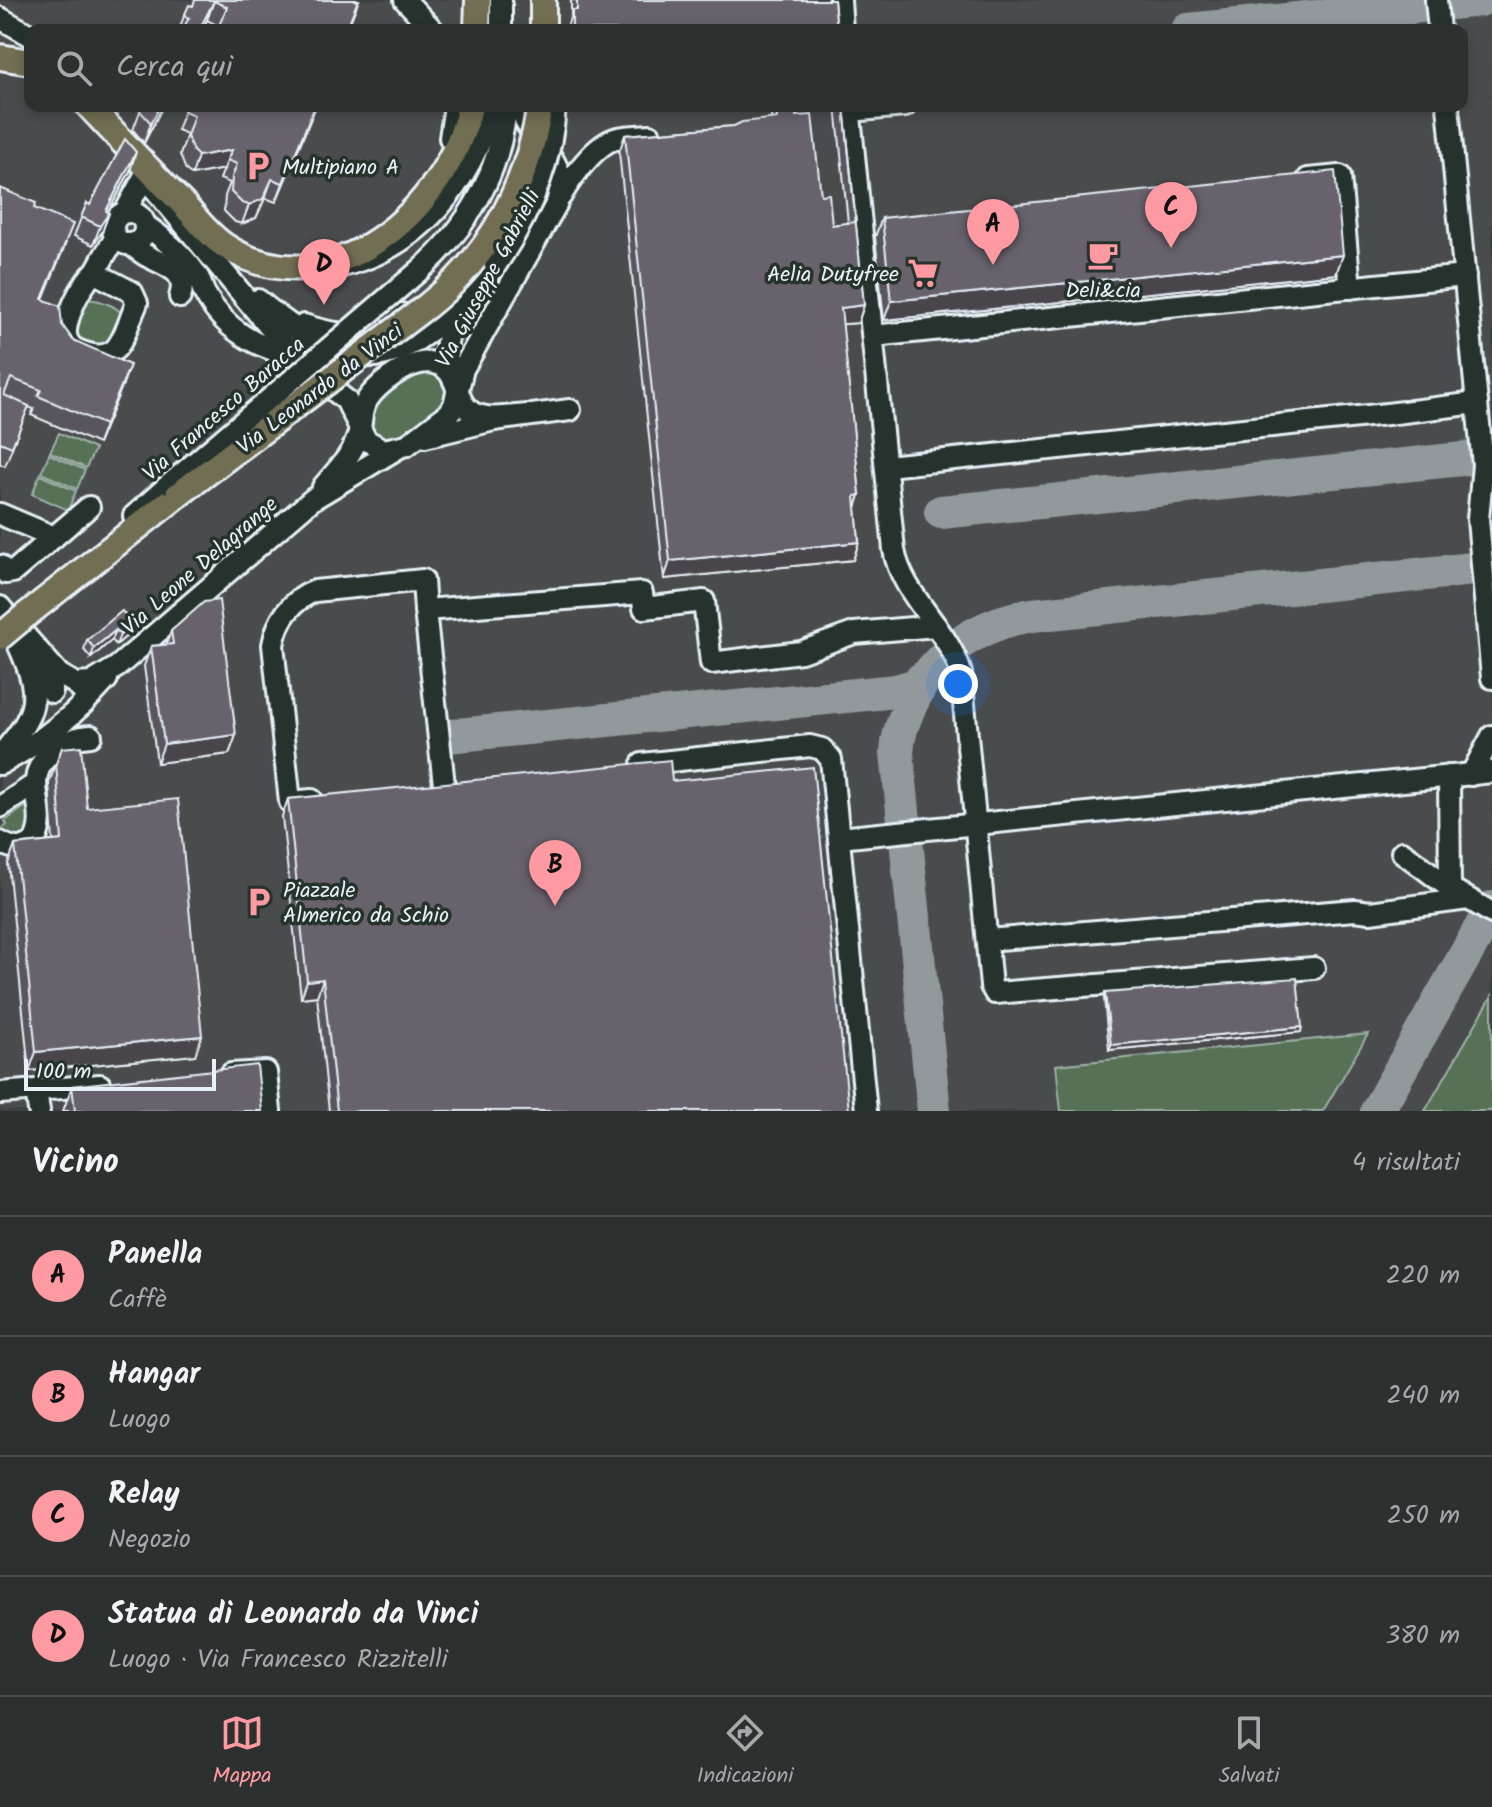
<!DOCTYPE html>
<html lang="it">
<meta charset="utf-8">
<style>
:root{--surface:#2c3130;--page:#383d3c;--text:#f1f3f6;--muted:#a6a9ab;--line:#484c4c;--accent:#ff9aa2}
body{margin:0;font-family:Kalam,sans-serif;background:var(--page);color:var(--text)}
.scale{position:absolute;left:24px;bottom:20px;width:192px;box-sizing:border-box;padding-left:8px;border:4px solid #e8f1f8;border-top:0;font-size:22px;line-height:28px;white-space:nowrap;color:#e8f1f8;-webkit-text-stroke:6px #26332d;paint-order:stroke}
.you{position:absolute;left:958px;top:684px;width:28px;height:28px;margin:-20px;border:6px solid #fff;border-radius:50%;background:#1a73e8;box-shadow:0 0 0 12px #1a73e833}
.badge{display:grid;place-items:center;width:52px;height:52px;border-radius:50%;background:var(--accent);color:#111;font-size:26px;font-weight:700}
.pin{position:absolute;translate:-50% -66px;filter:drop-shadow(0 2px 4px #0008)}
.pin::after{content:'';position:absolute;top:42px;width:28px;height:24px;background:inherit;clip-path:polygon(0 0,100% 0,50% 100%)}
.list{margin:0;padding:0;list-style:none}
h2{display:flex;justify-content:space-between;align-items:center;height:104px;margin:0;padding:0 32px;font-size:34px}
h2 small{font-size:26px;font-weight:400;color:var(--muted)}
.list li{display:grid;grid-template-columns:52px 1fr auto;gap:24px;align-items:center;box-sizing:border-box;height:120px;padding:0 32px;border-top:2px solid var(--line)}
.list b{display:block;font-size:30px;white-space:nowrap}
.list p{margin:0;font-size:26px;white-space:nowrap;color:var(--muted)}
.list em{font-size:26px;font-style:normal;color:var(--muted)}
.icon{flex:none;width:44px;height:44px;fill:none;stroke:currentColor;stroke-width:2;stroke-linecap:round;stroke-linejoin:round}
.map{position:relative;flex:none;width:1492px;height:1111px;overflow:hidden}
.search{position:absolute;background:var(--surface);box-shadow:0 4px 12px #0003;left:24px;right:24px;top:24px;height:88px;display:flex;align-items:center;gap:20px;box-sizing:border-box;padding:0 28px;border-radius:16px;color:var(--muted);font-size:30px}
.sheet{height:584px;background:var(--surface)}
nav{display:flex;justify-content:space-around;align-items:center;box-sizing:border-box;height:112px;border-top:2px solid var(--line);background:var(--surface);font-size:22px;color:var(--muted)}
nav a{display:grid;justify-items:center;gap:4px}
nav .on{color:var(--accent)}
.map>svg:first-child{display:block}
</style>
<div class="map">
<svg width="1492" height="1111" viewBox="0 0 1492 1111">
<rect width="100%" height="100%" fill="#3a4140"/>
<filter id="ink" filterUnits="userSpaceOnUse"><feTurbulence type="fractalNoise" baseFrequency=".0125" numOctaves="2"/><feDisplacementMap in="SourceGraphic" scale="16" xChannelSelector="R" yChannelSelector="G"/><feConvolveMatrix kernelMatrix="1 2 1 2 8 2 1 2 1" color-interpolation-filters="sRGB"/></filter>
<g filter="url(#ink)">
<path fill="#484b4d" fill-rule="evenodd" d="M0,0H1492V1111H0ZM30,30H1462V106H30Z"/>
<g fill="#567157" stroke="#9fb1a8" stroke-width="2">
<path d="M87,300C98,299 115,305 122,314L113,346L100,350L74,338L82,304Z"/>
<path d="M425,371L434,373L446,385C448,417 413,429 390,444L371,432L367,421C376,395 400,379 425,371Z"/>
<polygon points="59,433 95,449 86,468 50,452"/>
<polygon points="49,454 85,470 77,489 41,473"/>
<polygon points="40,475 76,491 68,510 32,494"/>
<polygon points="29,804 34,829 27,839 5,837 0,830 7,825 5,821"/>
<polygon points="1492,996 1492,1111 1425,1111"/>
<polygon points="1368,1034 1323,1111 1061,1111 1056,1065"/>
</g>
<g fill="none" stroke-linecap="round" stroke-linejoin="round">
<g stroke="#91999c" stroke-width="34">
<polyline points="1188,30 1480,0"/>
<polyline points="941,512 1492,456"/>
<polyline points="448,736 896,691 914,686 923,678"/>
<path d="M934,1111L897,753C898,734 903,721 911,704C934,653 977,624 1032,615L1492,567"/>
<polyline points="1377,1111 1492,908"/>
</g>
<g stroke="#e8f1f8" stroke-width="26">
<g id="minor">
<polyline points="405,0 433,30"/>
<polyline points="501,0 501,30"/>
<polyline points="840,0 842,30"/>
<polyline points="1436,0 1439,30"/>
<polyline points="0,18 30,35"/>
<path d="M849,106L894,550C902,596 948,628 961,673L991,986L995,993L1314,968"/>
<polyline points="1448,106 1483,465 1478,519 1492,678"/>
<polyline points="850,111 905,106"/>
<polyline points="450,138 455,106"/>
<polyline points="1308,179 1340,176 1350,288"/>
<path d="M154,188L286,347L313,374L346,400L366,440L384,450L407,445L449,413L454,405L463,369L557,203C573,154 525,144 521,106"/>
<path d="M561,196C571,178 597,142 618,138C629,136 640,136 650,135"/>
<circle cx="129" cy="228" r="16"/>
<polyline points="125,212 144,177"/>
<path d="M145,225C164,238 186,258 198,277C201,282 202,289 205,294C223,328 257,349 294,355"/>
<path d="M130,244C136,248 141,253 147,256C165,266 189,270 180,297"/>
<path d="M342,266C422,247 470,182 493,106"/>
<path d="M419,271C468,228 501,172 506,106"/>
<path d="M95,273L132,292L137,303C122,336 121,369 77,350C69,346 65,339 66,330C67,317 77,294 85,284C88,278 93,275 97,269C103,258 108,248 116,238"/>
<path d="M258,300C370,393 407,363 495,266"/>
<path d="M304,325C346,339 363,337 401,314"/>
<polyline points="873,336 1465,276"/>
<path d="M453,379C444,349 442,337 463,313"/>
<polyline points="425,437 494,420 570,410"/>
<polyline points="887,466 1387,414 1477,403"/>
<path d="M323,487C336,471 352,456 358,436C363,422 359,409 370,396C384,378 428,346 449,372C459,384 457,404 473,413C488,421 511,416 527,415"/>
<polyline points="0,514 54,537"/>
<polyline points="134,516 170,484"/>
<polyline points="0,566 6,573 13,572 89,507"/>
<polyline points="0,607 59,674 76,684 83,692"/>
<polyline points="425,610 444,785"/>
<polyline points="36,664 43,671 52,692"/>
<polyline points="76,684 91,683 117,667 313,499 398,448"/>
<path d="M0,756C37,713 43,700 19,646"/>
<path d="M0,764C40,744 78,712 107,679"/>
<polyline points="642,764 810,746 822,749 831,759 866,1111"/>
<polyline points="1471,775 1492,736"/>
<polyline points="1449,776 1450,888"/>
<path d="M312,800L290,802L273,645C277,621 291,600 315,591L423,580L425,610L642,593L644,608L704,601L711,663L801,652L854,633L936,626"/>
<polyline points="0,807 35,784"/>
<polyline points="839,838 1492,772"/>
<path d="M0,842C14,850 21,850 34,842C53,807 15,779 56,749C68,741 76,737 91,736"/>
<polyline points="1402,852 1450,888 1492,913"/>
<polyline points="987,940 1355,910 1370,912 1468,899"/>
<polyline points="231,1074 266,1072 270,1111"/>
<polyline points="36,1090 39,1111"/>
<polyline points="0,1093 100,1085"/>
</g>
</g>
<g stroke="#e8f1f8" stroke-width="30">
<g id="major">
<polyline points="477,30 478,0"/>
<polyline points="543,30 543,0"/>
<polyline points="0,57 30,62"/>
<path d="M89,106C120,139 150,171 182,203C196,218 208,235 225,246C330,314 448,208 470,106"/>
<polyline points="25,616 178,495"/>
</g>
</g>
<use href="#minor" stroke="#26332d" stroke-width="20"/>
<use href="#major" stroke="#726e52" stroke-width="24"/>
<g stroke="#e8f1f8" stroke-width="26" stroke-linecap="butt">
<g id="minor-bridge">
<path d="M495,266C528,218 552,165 555,106"/>
<polyline points="170,484 419,271"/>
</g>
</g>
<g stroke="#e8f1f8" stroke-width="30" stroke-linecap="butt">
<g id="major-bridge">
<path d="M178,495L427,306C491,255 527,186 540,106"/>
<polyline points="0,637 25,616"/>
</g>
</g>
<use href="#minor-bridge" stroke="#26332d" stroke-width="20"/>
<use href="#major-bridge" stroke="#726e52" stroke-width="24"/>
</g>
<g fill="#59545d" stroke="#e8f1f8" stroke-width="2">
<polygon points="195,0 359,0 347,30 217,30 219,26 207,20 202,30 179,30 184,16 193,6"/>
<polygon points="571,0 834,0 837,30 566,30 571,15"/>
<polygon points="142,106 163,106 144,143 133,130"/>
<polygon points="186,106 316,106 276,202 265,198 256,218 242,224 235,222 224,211 225,196 230,183 220,179 224,169 192,175 186,170 180,155 187,134 177,130"/>
<polygon points="771,106 796,106 796,116 821,195 832,225 848,223 836,106 844,106 864,305 858,323 842,324 860,495 856,508 859,542 853,560 664,579 619,152 625,135 734,126 771,119"/>
<polygon points="130,171 108,212 109,213 102,232 93,245 74,236 87,203 90,205"/>
<polygon points="0,188 34,208 66,243 43,299 73,340 123,384 98,444 31,415 34,409 28,407 5,466 0,464"/>
<polygon points="882,218 1336,274 884,320 875,237"/>
<polygon points="133,624 129,634 116,645 112,640 91,658 84,650 87,640"/>
<polygon points="171,631 236,735 229,754 157,763 144,666 151,646 166,645"/>
<polygon points="62,748 87,808 195,1055 29,1071 8,864 15,845 53,841 49,783"/>
<polygon points="672,781 849,1111 329,1111 317,996 301,998 282,816 288,799"/>
<polygon points="1105,993 1301,1032 1109,1050 1104,998"/>
<polygon points="72,1086 262,1111 63,1111"/>
</g>
<g fill="#49454c" stroke="#e8f1f8" stroke-width="2">
<polygon points="214,1 207,20 202,30 199,30"/>
<polygon points="160,106 163,106 144,143 151,123"/>
<polygon points="315,106 316,106 276,202 283,183"/>
<polygon points="232,150 224,169 192,175 198,156"/>
<polygon points="136,152 130,171 104,220 109,213 102,232 93,245 106,211"/>
<polygon points="272,179 265,198 256,218 242,224 249,205"/>
<polygon points="1343,255 1336,274 884,320 891,301"/>
<polygon points="864,305 858,323 834,325 841,308"/>
<polygon points="130,365 123,384 98,444 105,425"/>
<polygon points="860,495 854,513 855,496"/>
<polygon points="859,542 853,560 664,579 670,561"/>
<polygon points="133,624 129,634 116,645 120,635"/>
<polygon points="116,630 112,640 91,658 94,648"/>
<polygon points="236,735 229,754 157,763 164,744"/>
<polygon points="323,979 317,996 301,998 307,981"/>
<polygon points="1302,1027 1301,1032 1109,1050 1111,1045"/>
<polygon points="202,1036 195,1055 29,1071 36,1052"/>
</g>
<g fill="#68626c" stroke="#e8f1f8" stroke-width="2">
<polygon points="195,0 358,0 346,30 217,30 227,7 214,1 199,30 182,30 189,18 184,16 189,5 193,6"/>
<polygon points="577,0 834,0 837,30 572,30 572,10 577,10"/>
<polygon points="142,106 160,106 151,123 140,111"/>
<polygon points="186,106 315,106 283,183 272,179 263,199 249,205 242,203 231,192 232,177 237,164 227,160 232,150 198,156 193,151 187,136 194,115 184,111"/>
<polygon points="777,106 796,106 796,116 812,115 821,195 829,194 832,225 856,222 844,106 864,305 841,308 860,495 855,496 859,542 670,561 625,135 734,126 742,122 777,118"/>
<polygon points="125,139 136,152 106,211 109,213 100,226 81,217 87,203 90,205"/>
<polygon points="1335,171 1343,255 891,301 882,218"/>
<polygon points="0,188 36,203 34,208 73,224 42,299 60,306 62,325 73,340 130,365 105,425 38,396 41,390 11,378 4,395 29,406 12,447 0,442"/>
<polygon points="219,600 236,735 164,744 151,646 173,644 171,631 204,602"/>
<polygon points="122,611 133,624 120,635 116,630 94,648 87,640"/>
<polygon points="81,746 87,808 178,799 202,1036 36,1052 15,845 62,840 56,764 62,748"/>
<polygon points="670,760 672,781 813,767 849,1111 337,1111 323,979 307,981 288,799"/>
<polygon points="1297,978 1302,1027 1111,1045 1105,993"/>
<polygon points="257,1065 262,1111 75,1111 72,1086"/>
</g>
</g>
<defs>
<g id="parking-bare" transform="scale(2.4)"><path d="M-3.5-5.5H1a3.5 3.5 0 0 1 0 7H-1V5.5H-3.5ZM-1-3.4V-.6H.8a1.4 1.4 0 0 0 0-2.8Z" fill="#ff9aa2" stroke="#26332d" stroke-width="2.5" paint-order="stroke"/></g>
<g id="cafe-bare" transform="scale(2.4)"><path d="M-5.5-4.5H6V0H3Q3 3.5 0 3.5H-2.5Q-5.5 3.5-5.5 0ZM3-3.2v2h1.7v-2ZM-6 4.5H4V6H-6Z" fill="#ff9aa2" stroke="#26332d" stroke-width="2.5" paint-order="stroke"/></g>
<g id="supermarket-bare" transform="scale(2.4)"><path d="M-6-5.5h2.5l.6 2H6L4.5 2H-2.5L-4.4-4H-6ZM-1.5 3.2a1.3 1.3 0 1 0 .1 0ZM3 3.2a1.3 1.3 0 1 0 .1 0Z" fill="#ff9aa2" stroke="#26332d" stroke-width="2.5" paint-order="stroke"/></g>
</defs>
<g fill-rule="evenodd">
<use href="#parking-bare" x="258" y="166"/>
<use href="#cafe-bare" x="1103" y="255"/>
<use href="#supermarket-bare" x="923" y="273"/>
<use href="#parking-bare" x="259" y="902"/>
</g>
<g text-anchor="middle" stroke-width="7" stroke-linejoin="round" paint-order="stroke">
<g font-size="22" fill="#e8f1f8" stroke="#26332d" text-anchor="start">
<text x="282" y="174">Multipiano A</text>
<text x="899" y="281" text-anchor="end">Aelia Dutyfree</text>
<text x="1103" y="297" text-anchor="middle">Deli&amp;cia</text>
<text x="283" y="897">Piazzale<tspan x="283" dy="25">Almerico da Schio</tspan></text>
</g>
<g font-size="22" fill="#e8f1f8" stroke="#26332d">
<text transform="translate(487 278) rotate(-62)" y="8">Via Giuseppe Gabrielli</text>
<text transform="translate(319 388) rotate(-37)" y="8">Via Leonardo da Vinci</text>
<text transform="translate(223 408) rotate(-41)" y="8">Via Francesco Baracca</text>
<text transform="translate(199 565) rotate(-41)" y="8">Via Leone Delagrange</text>
</g>
</g>
</svg>
<div class="scale">100 m</div>
<div class="you"></div>
<div class="pin badge" style="left:993px;top:265px">A</div>
<div class="pin badge" style="left:555px;top:906px">B</div>
<div class="pin badge" style="left:1171px;top:248px">C</div>
<div class="pin badge" style="left:324px;top:305px">D</div>
<div class="search"><svg class="icon" aria-label="search" viewBox="0 0 24 24"><circle cx="10" cy="10" r="6"/><path d="M15 15l6 6"/></svg>Cerca qui</div>
</div>
<section class="sheet">
<h2>Vicino<small>4 risultati</small></h2>
<ul class="list">
<li><span class="badge">A</span><div><b>Panella</b><p>Caffè</p></div><em>220 m</em></li>
<li><span class="badge">B</span><div><b>Hangar</b><p>Luogo</p></div><em>240 m</em></li>
<li><span class="badge">C</span><div><b>Relay</b><p>Negozio</p></div><em>250 m</em></li>
<li><span class="badge">D</span><div><b>Statua di Leonardo da Vinci</b><p>Luogo · Via Francesco Rizzitelli</p></div><em>380 m</em></li>
</ul>
</section>
<nav>
<a class="on"><svg class="icon" aria-label="map" viewBox="0 0 24 24"><path d="M3 6l6-2 6 2 6-2v14l-6 2-6-2-6 2zM9 4v14M15 6v14"/></svg>Mappa</a>
<a><svg class="icon" aria-label="directions" viewBox="0 0 24 24"><path d="M12 3l9 9-9 9-9-9zM9 14v-3h6M13 9l2 2-2 2"/></svg>Indicazioni</a>
<a><svg class="icon" aria-label="saved" viewBox="0 0 24 24"><path d="M7 4h10v16l-5-4-5 4z"/></svg>Salvati</a>
</nav>
